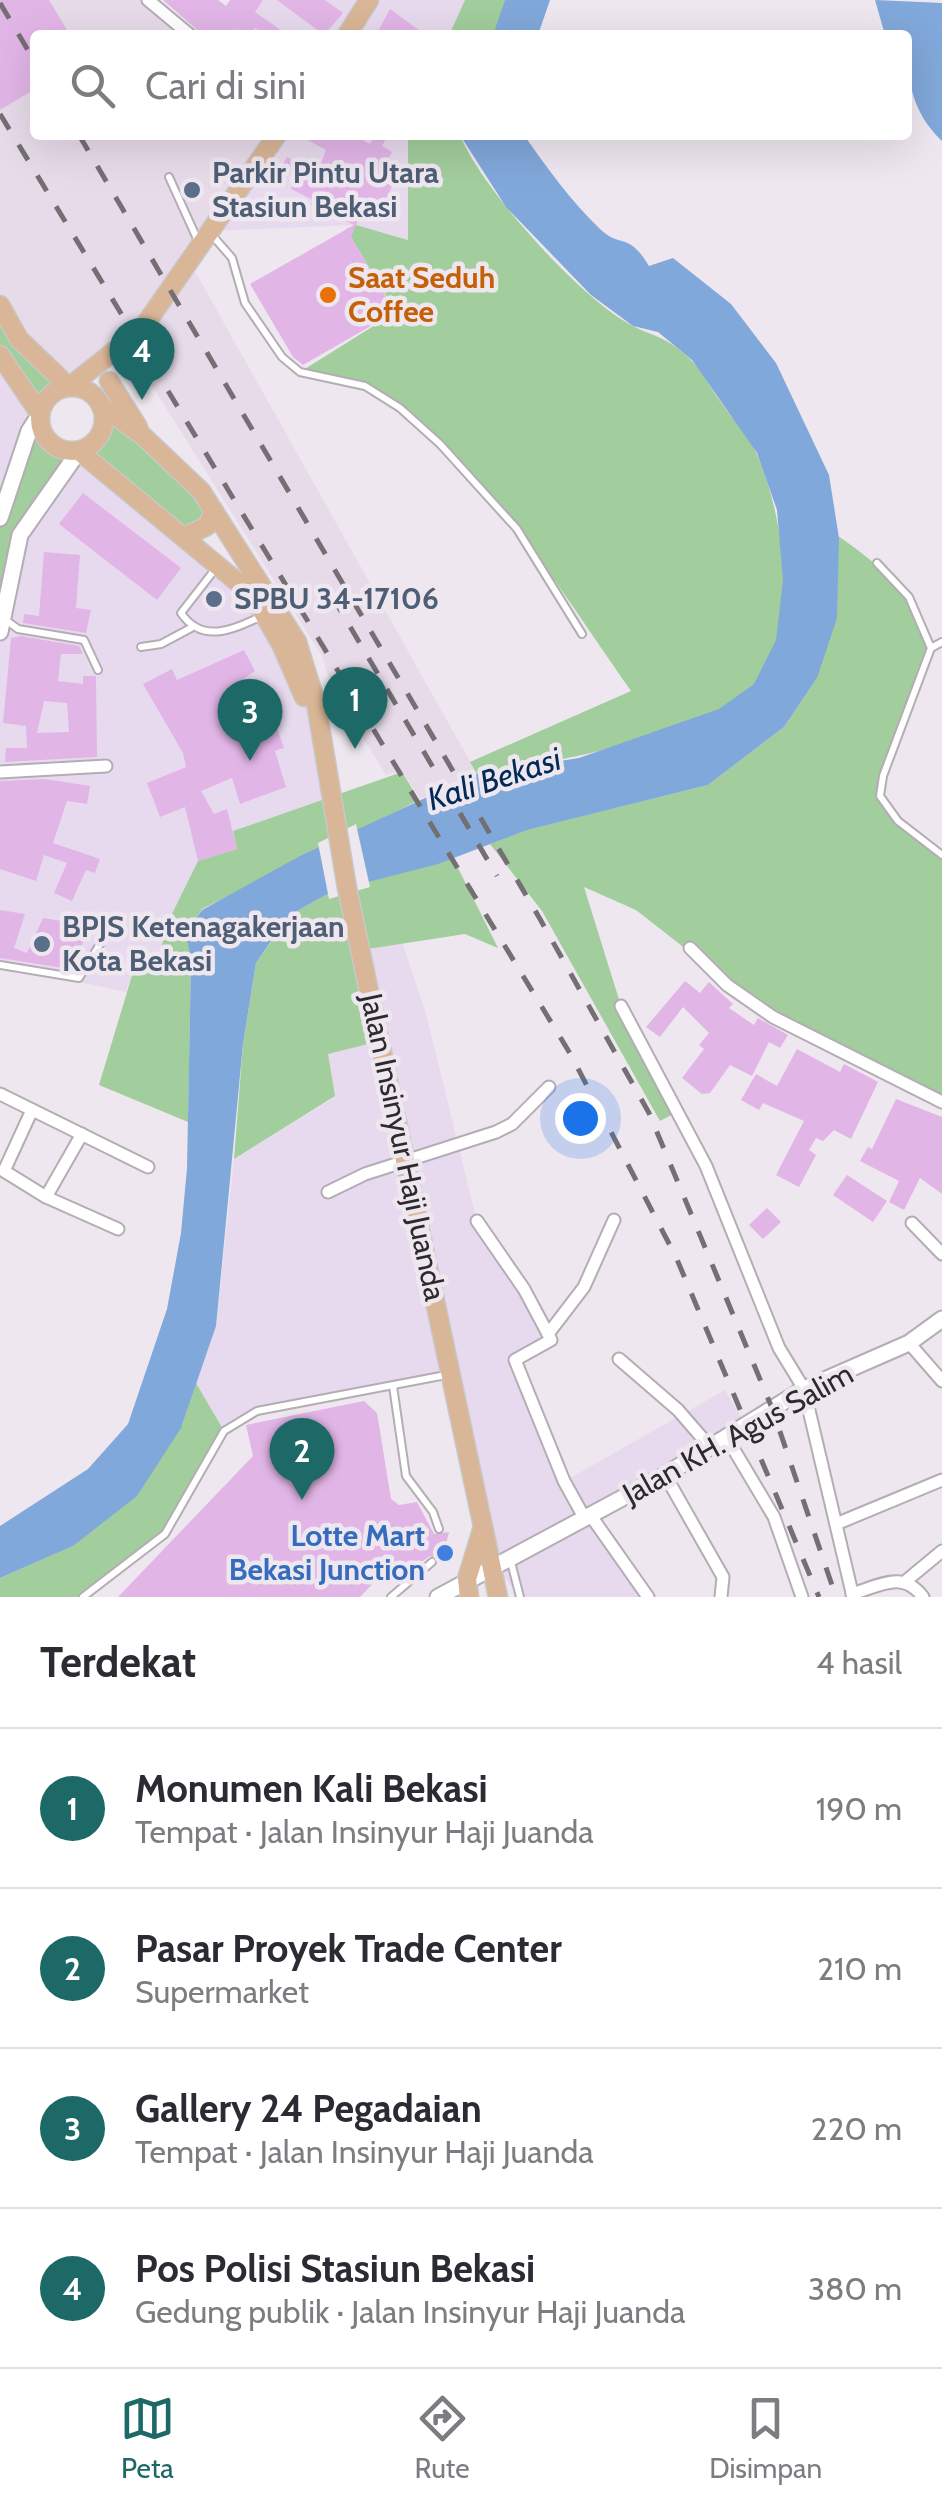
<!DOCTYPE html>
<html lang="id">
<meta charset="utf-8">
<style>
:root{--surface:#fff;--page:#f2f2f3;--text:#2b2b33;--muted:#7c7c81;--line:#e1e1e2;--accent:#1d6968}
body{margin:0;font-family:Cabin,sans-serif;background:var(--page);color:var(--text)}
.you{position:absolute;left:580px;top:1118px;width:35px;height:35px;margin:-25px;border:8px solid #fff;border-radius:50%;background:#1a73e8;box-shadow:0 0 0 15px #1a73e833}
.badge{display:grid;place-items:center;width:65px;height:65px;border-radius:50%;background:var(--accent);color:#fff;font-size:32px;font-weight:700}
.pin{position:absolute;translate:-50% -82px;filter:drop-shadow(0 2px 5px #0008)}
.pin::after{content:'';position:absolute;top:52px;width:35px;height:30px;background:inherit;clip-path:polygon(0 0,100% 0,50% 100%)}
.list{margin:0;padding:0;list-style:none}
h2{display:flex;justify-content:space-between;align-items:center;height:130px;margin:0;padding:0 40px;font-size:42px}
h2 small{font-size:32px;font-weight:400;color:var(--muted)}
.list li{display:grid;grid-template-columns:65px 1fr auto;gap:30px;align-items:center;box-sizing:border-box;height:160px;padding:0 40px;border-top:2px solid var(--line)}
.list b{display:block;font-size:38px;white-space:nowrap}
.list p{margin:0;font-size:32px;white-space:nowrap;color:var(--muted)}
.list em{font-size:32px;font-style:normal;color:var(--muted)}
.icon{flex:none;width:55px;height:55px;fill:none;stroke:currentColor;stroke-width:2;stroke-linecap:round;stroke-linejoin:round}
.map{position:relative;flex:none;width:942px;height:1597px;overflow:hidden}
.search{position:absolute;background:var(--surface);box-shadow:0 10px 40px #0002;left:30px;right:30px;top:30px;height:110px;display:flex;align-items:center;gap:25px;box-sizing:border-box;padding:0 35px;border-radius:10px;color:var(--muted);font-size:38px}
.sheet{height:770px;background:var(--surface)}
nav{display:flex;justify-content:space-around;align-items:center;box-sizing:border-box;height:140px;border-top:2px solid var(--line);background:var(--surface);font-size:28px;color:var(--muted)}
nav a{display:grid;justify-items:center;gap:5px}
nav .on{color:var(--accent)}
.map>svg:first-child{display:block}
</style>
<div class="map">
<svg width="942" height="1597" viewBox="0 0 942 1597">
<rect width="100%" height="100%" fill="#eee7ef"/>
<g fill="#e8daee">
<polygon points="238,0 465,0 449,35 213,35"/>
<polygon points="277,135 408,135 409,240 356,225 208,231"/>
<polygon points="0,355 40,414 0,518"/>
<polygon points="79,451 253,595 307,703 330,797 233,831 237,849 168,922 158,961 137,959 126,992 0,965 0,632 15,549"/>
<polygon points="402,942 425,1010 477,1221 551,1340 516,1360 565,1481 725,1390 747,1427 592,1516 648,1597 520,1597 494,1564 452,1374 257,1411 224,1431 196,1383 216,1326 234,1159 335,1097 327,1054 360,950"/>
</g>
<polygon fill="#e7dbe9" points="0,0 147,0 192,35 35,35 35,135 277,135 183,250 477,774 420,799 402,771 386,775 346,710 339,712 322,656 127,346 69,387 0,305"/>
<g fill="#a2cd9c">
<polygon points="465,0 508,0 496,35 449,35"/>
<path d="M408,135H460C481,188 580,298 631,325C656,338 664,335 689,358C701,370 710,387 720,401C732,419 750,437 758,457C784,518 800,627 755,684C713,736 542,764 477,774L470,762L631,691C562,593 473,445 367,387C346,375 323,377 300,372L396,312L346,229L356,225L408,240Z"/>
<path d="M0,305L63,388C4,414 71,487 102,430L101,406L214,511L184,537L80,451L31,516L0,632V518L39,414L0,355Z"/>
<path d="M838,536C890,572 906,590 931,648L880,791L887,809L942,854V1102L773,1017L636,910L584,887L621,1006L679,1111L660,1121L542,911L490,844L526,830L708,785L784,727L817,678Z"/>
<polygon points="402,772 419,800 202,909 187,933 191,960 188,1122 99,1085 137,959 158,960 168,922 198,861 237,849 233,831"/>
<polygon points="453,858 498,948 465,934 361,950 380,1041 328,1054 335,1096 234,1159 243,1044 256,963 278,932 297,911 333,891"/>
<polygon points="196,1383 224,1431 165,1534 83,1597 0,1597 0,1578 73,1546 182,1425"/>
</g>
<g fill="#81a8da">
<polygon points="505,0 550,0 538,35 493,35"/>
<path d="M875,0L942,3V141C910,110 907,78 907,35H885Z"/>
<path d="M460,135H524C547,168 570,200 600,229C621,249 628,231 649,266L673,258L731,304L776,363L829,475L839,538L837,618L817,678L784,727L708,785L527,830L438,864L333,891L297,911L278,931L256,963L243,1044L216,1326L181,1428L137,1496L73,1546L0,1578V1526L88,1469L128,1424L167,1309L181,1233L187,1168L191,960L186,933L202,910L300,856L477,774L579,758L719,709L754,684L776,640L783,580L777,510L757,453L692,360L658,332L633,326L591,295L506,207Z"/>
</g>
<polygon fill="#eee7ef" points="356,824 370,887 329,899 318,843"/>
<g fill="#e2b5e7" fill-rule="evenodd">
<polygon points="0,0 49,0 70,35 35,35 35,89 0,110"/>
<polygon points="163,0 218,0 226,6 230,0 263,0 255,12 288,35 265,35 255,28 249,35 234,29 229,35 203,35"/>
<polygon points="277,0 325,0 343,13 324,35"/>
<polygon points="390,9 426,35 376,35"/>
<polygon points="298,135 327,135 337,140 340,135 353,135 370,144 375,135 388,135 382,146 392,152 387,162 398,171 378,221 361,213 351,237 395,312 303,365 293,357 250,284 354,225 311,204 313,200 291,189 294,176 280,169 287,157 317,173 326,150"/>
<polygon points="83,493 181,568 157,600 59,524"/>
<polygon points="44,552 80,555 76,608 91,610 86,633 23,623 24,614 39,616"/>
<path d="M21,636L79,646L83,654H61L58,681L83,684V676H96L97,757L5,762L6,748H27L26,726L3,723L11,638ZM44,701L67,703L69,732L37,733Z"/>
<polygon points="244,650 255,671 231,687 251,727 266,721 270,732 277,728 284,748 275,751 286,787 240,804 232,778 201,791 214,814 227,809 237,849 198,861 185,807 160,817 147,783 186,767 183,753 143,684 172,669 177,680"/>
<polygon points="45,779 90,786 87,804 67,801 53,843 100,859 95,873 86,870 72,901 54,893 67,863 44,855 36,881 0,869 0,781"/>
<polygon points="0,910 25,914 14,948 27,953 43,918 87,925 76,970 0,958"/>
<polygon points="685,981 700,993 709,982 733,1004 729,1008 754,1025 758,1018 788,1035 780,1048 769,1042 752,1076 730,1065 710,1093 702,1094 682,1078 704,1049 699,1045 709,1033 683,1007 660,1037 646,1027"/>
<polygon points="797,1049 840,1072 844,1064 878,1082 851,1139 834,1130 823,1141 816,1138 809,1150 816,1155 799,1187 776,1175 804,1121 763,1103 759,1110 741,1100 756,1074 777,1086"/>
<polygon points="896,1099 942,1117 942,1194 920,1178 904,1210 889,1202 899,1181 860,1161 868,1147 872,1149"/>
<polygon points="847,1175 887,1201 873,1222 833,1195"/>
<polygon points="767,1208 781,1222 763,1239 749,1225"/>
<polygon points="364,1401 377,1413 391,1499 399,1505 417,1502 434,1534 449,1532 441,1564 430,1556 391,1583 382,1574 360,1597 118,1597 253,1456 246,1425"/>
</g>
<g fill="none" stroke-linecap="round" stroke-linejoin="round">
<g stroke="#b4adb4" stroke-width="10">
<g id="service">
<polyline points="169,177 199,243"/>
<polyline points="211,234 232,258 245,303 282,357 300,372 365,386 400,408 440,444 517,529 582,634"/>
<polyline points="877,563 909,597 931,648 883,776 880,796 898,821 942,855"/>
<path d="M216,568L181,613C203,645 234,629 264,615"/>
<polyline points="3,618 18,629 84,640 98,670"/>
<polyline points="141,647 161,644 191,628"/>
<polyline points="931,648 942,642"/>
<polyline points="0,965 79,978 105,936"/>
<polyline points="393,1386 406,1476 433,1512 439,1529"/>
<polyline points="511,1562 520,1597"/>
<polyline points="83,1597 165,1534 224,1431 257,1411 446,1375"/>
<polyline points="391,1597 432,1562"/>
</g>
</g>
<g stroke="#b4adb4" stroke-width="15">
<g id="minor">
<polyline points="148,0 190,35"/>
<polyline points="0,772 106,766"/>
<polyline points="690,948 727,985 773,1017 942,1102"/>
<polyline points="621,1006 706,1166 779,1348 804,1389 853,1597"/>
<polyline points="0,1094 148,1167"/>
<polyline points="32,1110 4,1171 46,1197 118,1229"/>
<polyline points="328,1192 365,1174 496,1132 512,1124 549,1087"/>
<polyline points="46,1197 82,1134"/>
<polyline points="477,1221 524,1289 548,1334"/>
<polyline points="912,1223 942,1254"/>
<polyline points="909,1343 942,1381"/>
<polyline points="619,1359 678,1410 710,1447"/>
<polyline points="727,1438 774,1517 802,1597"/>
<polyline points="665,1475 723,1577 721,1597"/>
<polyline points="591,1516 648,1597"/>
<polyline points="585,1519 564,1481 515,1360 551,1340 548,1334 584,1287 614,1220"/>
<polyline points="836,1524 942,1480"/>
<polyline points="907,1580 942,1551"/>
<path d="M852,1594C881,1585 903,1570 923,1597"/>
</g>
</g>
<g stroke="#b4adb4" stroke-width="19">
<g id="tertiary">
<polyline points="0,518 29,431 40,414"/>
<polyline points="0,632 20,535 79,451"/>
<polyline points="438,1597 665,1475 804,1389 909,1343 942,1319"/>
</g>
</g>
<g stroke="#c8c8c8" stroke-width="21">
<g id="primary">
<polyline points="347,35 369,0"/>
<polyline points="0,305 19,339 69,387 142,329 277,135"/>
<polyline points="0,355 40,414"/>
<polyline points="109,381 138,427"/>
<circle cx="72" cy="419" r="32"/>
<polyline points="101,406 142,435 201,491 297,642 316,703 347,888 498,1597"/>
<polyline points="79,451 253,595 282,646 304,697"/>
<polyline points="184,537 207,526 214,511"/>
<polyline points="469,1597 467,1579 482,1530"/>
</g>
</g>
<use href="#service" stroke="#fff" stroke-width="6"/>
<use href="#minor" stroke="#fff" stroke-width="11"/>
<use href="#tertiary" stroke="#fff" stroke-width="15"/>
<use href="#primary" stroke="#d9b697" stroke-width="18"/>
<g stroke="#736f73" stroke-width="5" stroke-dasharray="18 18" stroke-linecap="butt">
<polyline points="0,3 35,62"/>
<polyline points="0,114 571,1055 676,1257 819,1597"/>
<polyline points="79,135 540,919 649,1113 772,1408 836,1597"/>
<polyline points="332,596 497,876"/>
</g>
</g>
<g fill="#5c6f8a" stroke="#eee7ef" stroke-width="4">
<circle cx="192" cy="190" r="10"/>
<circle cx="214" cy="599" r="10"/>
<circle cx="42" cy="944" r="10"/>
</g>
<circle fill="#e8710a" stroke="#eee7ef" stroke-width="4" cx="328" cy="295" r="10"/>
<circle fill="#3f7fe0" stroke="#eee7ef" stroke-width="4" cx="445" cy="1553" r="10"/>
<g text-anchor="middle" stroke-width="9" stroke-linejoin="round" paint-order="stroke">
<g font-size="30" font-weight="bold" fill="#4e5e75" stroke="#eee7ef" text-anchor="start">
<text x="212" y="183">Parkir Pintu Utara<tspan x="212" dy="34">Stasiun Bekasi</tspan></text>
<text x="234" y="609">SPBU 34-17106</text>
<text x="62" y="937">BPJS Ketenagakerjaan<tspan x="62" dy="34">Kota Bekasi</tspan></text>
</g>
<g font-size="30" font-weight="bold" fill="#c56008" stroke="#eee7ef" text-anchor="start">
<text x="348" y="288">Saat Seduh<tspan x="348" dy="34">Coffee</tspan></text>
</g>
<g font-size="30" fill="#2c2a2c" stroke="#eee7ef">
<text transform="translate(403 1147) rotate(78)" y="10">Jalan Insinyur Haji Juanda</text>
<text transform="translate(738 1434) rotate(-29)" y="10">Jalan KH. Agus Salim</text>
</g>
<g font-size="30" font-weight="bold" fill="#366cbe" stroke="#eee7ef" text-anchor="end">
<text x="425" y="1546">Lotte Mart<tspan x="425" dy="34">Bekasi Junction</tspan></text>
</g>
<g font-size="32" font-style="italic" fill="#012a57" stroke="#eee7ef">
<text transform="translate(494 779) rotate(-18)" y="11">Kali Bekasi</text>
</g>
</g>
</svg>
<div class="you"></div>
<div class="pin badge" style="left:355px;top:749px">1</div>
<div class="pin badge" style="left:302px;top:1500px">2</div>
<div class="pin badge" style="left:250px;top:761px">3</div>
<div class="pin badge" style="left:142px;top:400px">4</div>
<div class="search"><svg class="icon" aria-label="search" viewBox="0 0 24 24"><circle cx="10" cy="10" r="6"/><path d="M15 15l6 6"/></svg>Cari di sini</div>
</div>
<section class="sheet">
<h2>Terdekat<small>4 hasil</small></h2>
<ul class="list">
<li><span class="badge">1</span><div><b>Monumen Kali Bekasi</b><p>Tempat · Jalan Insinyur Haji Juanda</p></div><em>190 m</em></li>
<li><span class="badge">2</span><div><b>Pasar Proyek Trade Center</b><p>Supermarket</p></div><em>210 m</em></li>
<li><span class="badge">3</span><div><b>Gallery 24 Pegadaian</b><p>Tempat · Jalan Insinyur Haji Juanda</p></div><em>220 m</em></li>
<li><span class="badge">4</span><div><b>Pos Polisi Stasiun Bekasi</b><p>Gedung publik · Jalan Insinyur Haji Juanda</p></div><em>380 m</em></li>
</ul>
</section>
<nav>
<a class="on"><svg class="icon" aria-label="map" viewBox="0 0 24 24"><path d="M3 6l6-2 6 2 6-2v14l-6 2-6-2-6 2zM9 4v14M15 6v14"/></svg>Peta</a>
<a><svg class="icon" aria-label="directions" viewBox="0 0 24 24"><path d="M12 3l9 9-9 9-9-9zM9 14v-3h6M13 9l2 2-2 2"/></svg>Rute</a>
<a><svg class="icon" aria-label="saved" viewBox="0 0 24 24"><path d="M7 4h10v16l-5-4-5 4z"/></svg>Disimpan</a>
</nav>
